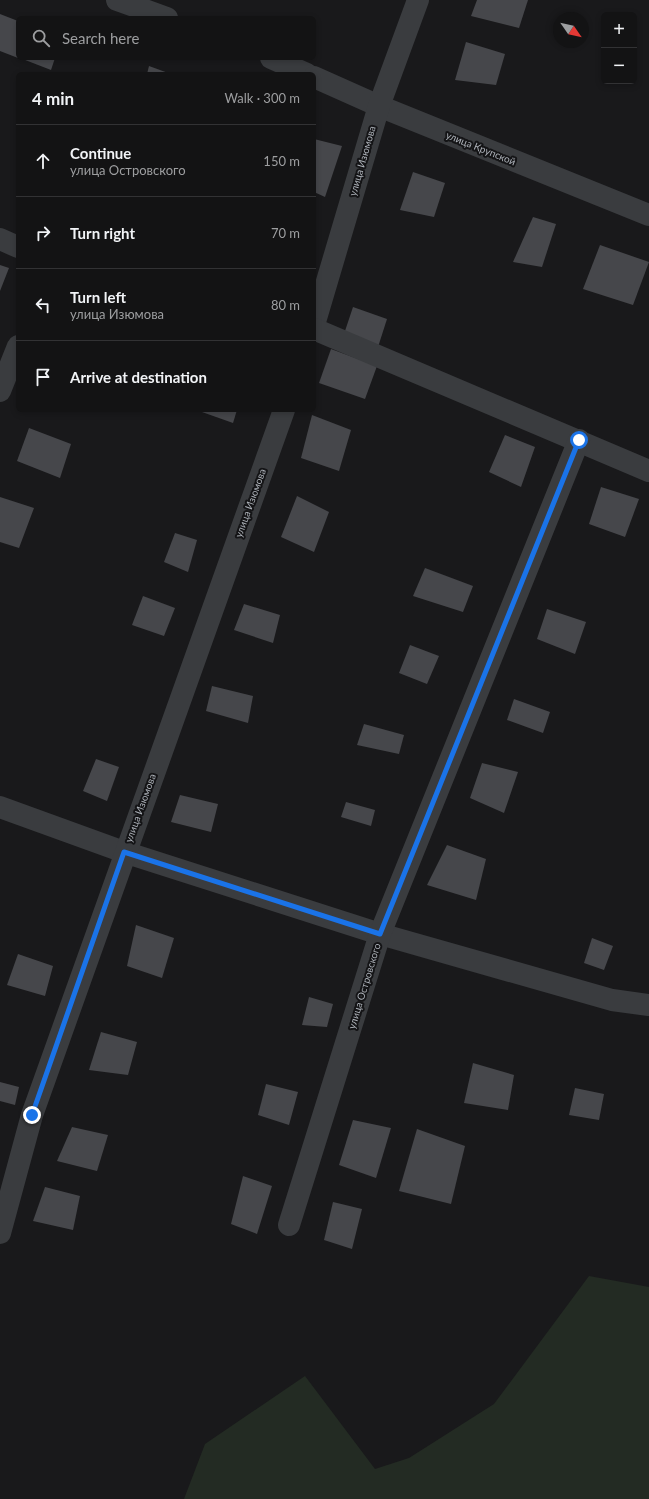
<!DOCTYPE html>
<meta charset="utf-8">
<style>
:root{--surface:#131314;--page:#1c1c1d;--text:#f1f3f6;--muted:#9d9ea0;--line:#323234}
body{margin:0;font-family:Lato,sans-serif;background:var(--page);color:var(--text)}
.controls{position:absolute;right:12px;top:12px;display:grid;overflow:hidden;border-radius:6px;box-shadow:0 2px 6px #0003}
.controls button{width:36px;height:36px;display:grid;place-items:center;padding:0;border:0;border-bottom:1px solid var(--line);background:var(--surface);color:var(--text);font:20px sans-serif}
.compass{position:absolute;left:553px;top:12px;width:36px;height:36px;border-radius:50%;background:var(--surface);box-shadow:0 2px 6px #0003;rotate:124deg}
.stop{position:absolute;width:12px;height:12px;margin:-9px;border:3px solid #1a73e8;border-radius:50%;background:#fff}
.stop.end{background:#1a73e8;border-color:#fff;box-shadow:0 1px 4px #0008}
.list{margin:0;padding:0;list-style:none}
h2{display:flex;justify-content:space-between;align-items:center;height:52px;margin:0;padding:0 16px;font-size:17px}
h2 small{font-size:13px;font-weight:400;color:var(--muted)}
.list li{display:grid;grid-template-columns:26px 1fr auto;gap:12px;align-items:center;box-sizing:border-box;height:72px;padding:0 16px;border-top:1px solid var(--line)}
.list b{display:block;font-size:15px;white-space:nowrap}
.list p{margin:0;font-size:13px;white-space:nowrap;color:var(--muted)}
.list em{font-size:13px;font-style:normal;color:var(--muted)}
.icon{flex:none;width:22px;height:22px;fill:none;stroke:currentColor;stroke-width:2;stroke-linecap:round;stroke-linejoin:round}
.map{position:relative;flex:none;width:649px;height:1499px;overflow:hidden}
.search{position:absolute;background:var(--surface);box-shadow:0 2px 6px #0003;left:16px;top:16px;width:300px;height:44px;display:flex;align-items:center;gap:10px;box-sizing:border-box;padding:0 14px;border-radius:6px;color:var(--muted);font-size:15px}
.panel{position:absolute;background:var(--surface);box-shadow:0 2px 6px #0003;left:16px;top:72px;width:300px;height:340px;border-radius:6px}
.map>svg:first-child{display:block}
</style>
<div class="map">
<svg width="649" height="1499" viewBox="0 0 649 1499">
<rect width="100%" height="100%" fill="#19191b"/>
<polygon fill="#232b23" points="589,1276 649,1287 649,1499 184,1499 205,1444 305,1376 375,1469 409,1458 494,1404"/>
<g fill="#46474b">
<polygon points="477,0 528,0 519,28 471,16"/>
<polygon points="0,14 18,21 18,58 0,51"/>
<polygon points="466,42 505,54 496,85 455,80"/>
<polygon points="20,58 55,58 51,70"/>
<polygon points="149,66 171,74 147,74"/>
<polygon points="314,139 342,146 325,197 314,192"/>
<polygon points="413,172 445,183 434,217 400,210"/>
<polygon points="533,217 556,224 542,267 513,262"/>
<polygon points="600,245 649,262 633,305 583,289"/>
<polygon points="0,265 9,268 0,291"/>
<polygon points="353,307 387,319 378,347 344,334"/>
<polygon points="331,349 377,366 365,399 319,383"/>
<polygon points="202,410 237,410 233,423 202,412"/>
<polygon points="312,415 351,430 339,471 301,458"/>
<polygon points="29,428 71,444 60,478 17,461"/>
<polygon points="505,435 535,447 521,487 489,472"/>
<polygon points="601,487 639,499 625,537 589,524"/>
<polygon points="297,496 329,512 314,552 281,537"/>
<polygon points="0,497 34,508 19,548 0,542"/>
<polygon points="175,533 197,540 188,572 164,562"/>
<polygon points="425,568 473,586 463,612 413,596"/>
<polygon points="143,596 175,608 164,636 132,625"/>
<polygon points="244,604 280,615 273,643 234,630"/>
<polygon points="547,609 586,622 575,654 537,639"/>
<polygon points="410,645 439,656 427,684 399,673"/>
<polygon points="212,686 253,696 248,723 206,711"/>
<polygon points="514,699 550,712 543,733 507,720"/>
<polygon points="364,724 404,735 399,754 357,745"/>
<polygon points="96,759 119,767 107,801 83,791"/>
<polygon points="482,763 518,772 504,813 470,798"/>
<polygon points="180,795 218,804 211,832 171,822"/>
<polygon points="346,802 375,810 371,826 341,817"/>
<polygon points="447,845 486,859 476,900 427,885"/>
<polygon points="136,925 174,938 162,978 127,966"/>
<polygon points="592,938 613,946 604,970 584,963"/>
<polygon points="18,954 53,966 45,996 7,985"/>
<polygon points="309,997 333,1004 327,1027 302,1025"/>
<polygon points="101,1032 137,1042 128,1075 89,1070"/>
<polygon points="473,1063 514,1075 508,1110 464,1103"/>
<polygon points="0,1082 19,1087 15,1105 0,1101"/>
<polygon points="266,1084 298,1092 289,1125 258,1115"/>
<polygon points="575,1088 604,1094 599,1120 569,1115"/>
<polygon points="353,1120 391,1128 376,1178 339,1165"/>
<polygon points="72,1127 108,1135 97,1171 57,1161"/>
<polygon points="417,1129 465,1146 451,1204 399,1191"/>
<polygon points="243,1176 272,1186 257,1234 231,1224"/>
<polygon points="45,1187 80,1196 73,1230 33,1221"/>
<polygon points="333,1202 362,1209 352,1249 324,1240"/>
</g>
<g fill="none" stroke-linecap="round" stroke-linejoin="round">
<g stroke="#3a3c3f" stroke-width="22">
<polyline points="117,0 167,18"/>
<polyline points="271,58 307,74"/>
<polyline points="314,77 379,106 649,215"/>
<polyline points="0,239 18,247"/>
<polyline points="314,325 379,106 418,0"/>
<polyline points="314,329 649,471"/>
<polyline points="0,391 18,346"/>
<polyline points="0,807 124,852 380,934 612,1000 649,1005"/>
<polyline points="289,1225 380,934 579,440"/>
<polyline points="0,1233 32,1115 284,410"/>
</g>
</g>
<g fill="none" stroke-linecap="round" stroke-linejoin="round">
<polyline stroke="#1a73e8" stroke-width="5" points="32,1115 124,852 380,934 579,440"/>
</g>
<g text-anchor="middle" stroke-width="4" stroke-linejoin="round" paint-order="stroke">
<g font-size="10" fill="#adb2b9" stroke="#141416">
<text transform="translate(481 148) rotate(22)" y="4">улица Крупской</text>
<text transform="translate(362 161) rotate(-74)" y="4">улица Изюмова</text>
<text transform="translate(250 503) rotate(-70)" y="4">улица Изюмова</text>
<text transform="translate(140 808) rotate(-70)" y="4">улица Изюмова</text>
<text transform="translate(364 986) rotate(-73)" y="4">улица Островского</text>
</g>
</g>
</svg>
<div class="controls">
<button>+</button>
<button>−</button>
</div>
<svg class="compass" viewBox="-18 -18 36 36"><path d="M0-13l5 13h-10z" fill="#e53935"/><path d="M0 13l5-13h-10z" fill="#9d9ea0"/></svg>
<div class="stop" style="left:579px;top:440px"></div>
<div class="stop end" style="left:32px;top:1115px"></div>
<div class="search"><svg class="icon" aria-label="search" viewBox="0 0 24 24"><circle cx="10" cy="10" r="6"/><path d="M15 15l6 6"/></svg>Search here</div>
<section class="panel">
<h2>4 min<small>Walk · 300 m</small></h2>
<ul class="list">
<li><svg class="icon" aria-label="ahead" viewBox="0 0 24 24"><path d="M12 20V5M6 11l6-6 6 6"/></svg><div><b>Continue</b><p>улица Островского</p></div><em>150 m</em></li>
<li><svg class="icon" aria-label="right" viewBox="0 0 24 24"><path d="M7 20v-9h11M14 6l5 5-5 5"/></svg><div><b>Turn right</b></div><em>70 m</em></li>
<li><svg class="icon" aria-label="left" viewBox="0 0 24 24"><path d="M17 20v-9H6M10 6l-5 5 5 5"/></svg><div><b>Turn left</b><p>улица Изюмова</p></div><em>80 m</em></li>
<li><svg class="icon" aria-label="arrive" viewBox="0 0 24 24"><path d="M6 21V4h12l-3 4 3 4H6"/></svg><div><b>Arrive at destination</b></div></li>
</ul>
</section>
</div>
